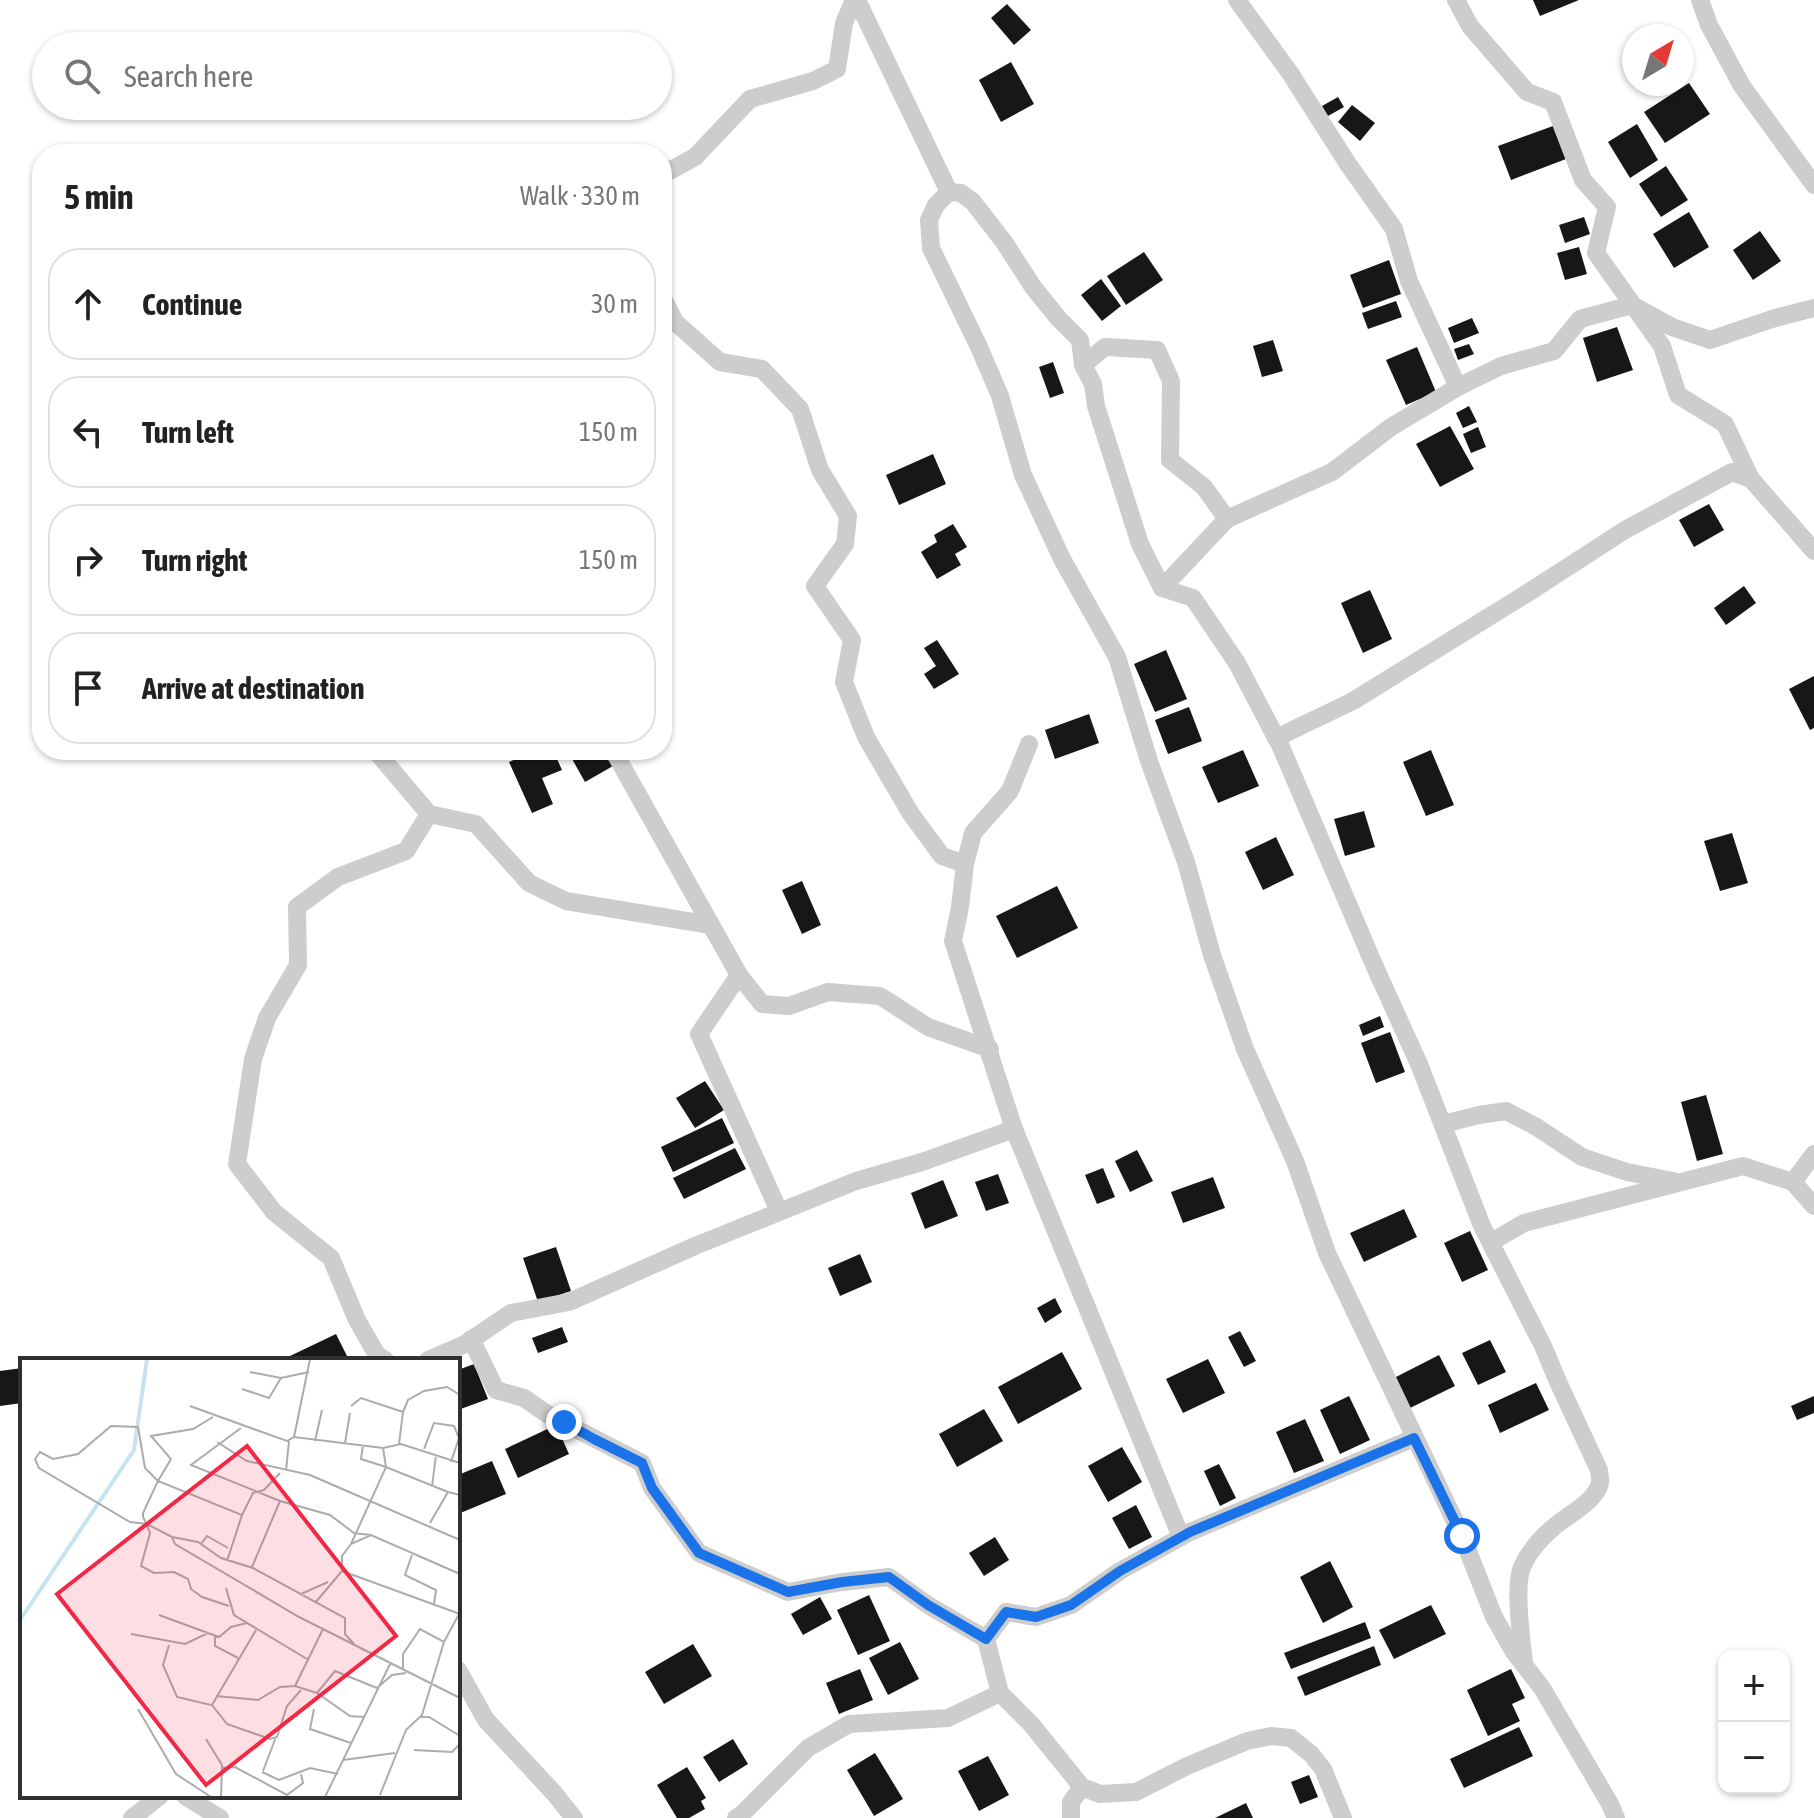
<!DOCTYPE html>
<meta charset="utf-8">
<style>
:root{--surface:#fff;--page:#f6f6f6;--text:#222;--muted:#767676;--line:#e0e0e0}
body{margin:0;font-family:"Asap Condensed",sans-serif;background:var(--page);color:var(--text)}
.controls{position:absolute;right:24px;bottom:24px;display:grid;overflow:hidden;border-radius:16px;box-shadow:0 2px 6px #0004}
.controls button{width:72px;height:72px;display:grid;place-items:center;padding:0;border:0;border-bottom:2px solid var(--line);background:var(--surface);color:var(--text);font:40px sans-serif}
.compass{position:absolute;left:1622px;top:24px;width:72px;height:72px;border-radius:50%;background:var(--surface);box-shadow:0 2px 6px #0004;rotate:38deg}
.stop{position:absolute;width:24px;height:24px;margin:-18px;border:6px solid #1a73e8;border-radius:50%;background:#fff}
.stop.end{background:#1a73e8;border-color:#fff;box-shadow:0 2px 8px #0008}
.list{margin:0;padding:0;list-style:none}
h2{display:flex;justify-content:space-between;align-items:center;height:104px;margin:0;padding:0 32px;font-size:34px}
h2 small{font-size:26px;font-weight:400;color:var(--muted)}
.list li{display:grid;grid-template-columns:52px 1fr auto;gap:24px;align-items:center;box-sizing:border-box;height:112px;margin:0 16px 16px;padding:0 16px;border:2px solid var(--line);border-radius:32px}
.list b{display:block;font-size:30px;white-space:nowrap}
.list em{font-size:26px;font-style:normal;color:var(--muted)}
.icon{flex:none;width:44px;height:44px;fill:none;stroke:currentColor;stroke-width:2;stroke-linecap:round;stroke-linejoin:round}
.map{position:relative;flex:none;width:1814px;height:1818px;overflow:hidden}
.search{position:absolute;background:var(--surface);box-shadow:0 2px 6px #0004;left:32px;top:32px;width:640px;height:88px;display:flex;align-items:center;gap:20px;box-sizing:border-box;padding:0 28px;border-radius:44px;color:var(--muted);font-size:30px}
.panel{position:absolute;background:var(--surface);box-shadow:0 2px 6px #0004;left:32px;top:144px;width:640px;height:616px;border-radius:32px}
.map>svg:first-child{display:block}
</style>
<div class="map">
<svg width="1814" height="1818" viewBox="0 0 1814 1818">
<rect width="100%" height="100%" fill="#fff"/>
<g fill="#171717">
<polygon points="1533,0 1579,0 1540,16"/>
<polygon points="1007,4 1031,30 1014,45 991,18"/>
<polygon points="1011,62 1034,104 1001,122 979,80"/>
<polygon points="1689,83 1710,114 1665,143 1644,112"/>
<polygon points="1338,97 1344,107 1328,116 1322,106"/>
<polygon points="1352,105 1375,123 1360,141 1338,122"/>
<polygon points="1637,124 1658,160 1630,178 1608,142"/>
<polygon points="1553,126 1566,159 1511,180 1498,146"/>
<polygon points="1666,166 1688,200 1661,217 1639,184"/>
<polygon points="1689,212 1709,247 1674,268 1653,234"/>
<polygon points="1584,217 1590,234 1565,243 1559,225"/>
<polygon points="1760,231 1781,261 1753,280 1733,250"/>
<polygon points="1579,247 1587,274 1565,280 1557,253"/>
<polygon points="1144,252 1163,280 1126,305 1107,276"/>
<polygon points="1389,260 1401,294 1363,308 1350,275"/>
<polygon points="1101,279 1121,306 1102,321 1081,295"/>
<polygon points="1396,301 1402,317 1368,329 1362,313"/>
<polygon points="1472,318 1479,333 1454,343 1448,328"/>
<polygon points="1617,327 1633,370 1597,382 1583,338"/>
<polygon points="1273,340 1283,371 1262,377 1253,346"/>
<polygon points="1469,344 1474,354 1458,360 1454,349"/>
<polygon points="1417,347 1436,392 1406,405 1386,360"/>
<polygon points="1053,362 1064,393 1050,398 1039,367"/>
<polygon points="1469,406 1477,422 1463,428 1456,413"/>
<polygon points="1450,426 1474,469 1440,487 1416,444"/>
<polygon points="1478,427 1486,447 1471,453 1463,434"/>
<polygon points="933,454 946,484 899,505 886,475"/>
<polygon points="1709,504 1724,530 1694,547 1679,520"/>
<polygon points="953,524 967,547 955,554 961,565 937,579 921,552 937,542 934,535"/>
<polygon points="1744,586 1756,603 1726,625 1714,608"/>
<polygon points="1370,590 1392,639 1363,653 1341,603"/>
<polygon points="937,640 959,674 934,689 924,674 936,666 924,648"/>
<polygon points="1166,650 1187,699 1155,712 1134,664"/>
<polygon points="1814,676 1814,728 1810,730 1789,689"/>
<polygon points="1189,707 1202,741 1168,754 1155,720"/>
<polygon points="1089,714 1099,743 1055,759 1045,730"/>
<polygon points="536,750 553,750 562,770 542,778 553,804 532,813 509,762"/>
<polygon points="567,750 604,750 613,766 585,782"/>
<polygon points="1243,750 1259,786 1218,803 1202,767"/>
<polygon points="1431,750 1454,805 1426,816 1403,762"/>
<polygon points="1364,811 1375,847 1345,856 1334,819"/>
<polygon points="1732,833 1748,883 1720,891 1704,841"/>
<polygon points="1276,837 1294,875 1263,890 1245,852"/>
<polygon points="802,881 821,925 802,934 782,890"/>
<polygon points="1057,886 1078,928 1017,958 996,916"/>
<polygon points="1380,1016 1384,1027 1363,1036 1359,1025"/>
<polygon points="1390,1032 1405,1072 1376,1083 1361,1043"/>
<polygon points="705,1081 724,1110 695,1128 676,1098"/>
<polygon points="1706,1095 1723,1154 1697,1161 1681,1102"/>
<polygon points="722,1118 734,1143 673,1172 661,1147"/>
<polygon points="735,1148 746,1169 684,1199 673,1178"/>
<polygon points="1137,1150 1153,1181 1130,1192 1115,1161"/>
<polygon points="1103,1168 1115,1197 1097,1204 1085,1175"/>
<polygon points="998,1174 1009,1203 986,1211 975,1182"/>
<polygon points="1213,1177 1225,1208 1183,1223 1171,1192"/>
<polygon points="943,1180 958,1216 925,1229 911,1193"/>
<polygon points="1404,1209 1417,1237 1364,1262 1350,1233"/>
<polygon points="1470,1231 1488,1270 1462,1282 1444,1243"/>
<polygon points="556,1247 571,1291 538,1302 523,1258"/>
<polygon points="860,1254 872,1282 840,1296 828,1268"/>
<polygon points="1055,1298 1062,1312 1045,1323 1037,1308"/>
<polygon points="562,1327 568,1342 538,1353 532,1338"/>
<polygon points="1240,1331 1256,1361 1244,1367 1228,1337"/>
<polygon points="336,1334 349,1360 292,1360 290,1356"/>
<polygon points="1490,1340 1506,1372 1478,1385 1462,1353"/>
<polygon points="1062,1352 1082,1389 1018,1424 998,1387"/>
<polygon points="1439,1355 1455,1386 1410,1408 1394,1378"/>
<polygon points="1208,1359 1225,1393 1183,1413 1166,1379"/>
<polygon points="474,1364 488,1399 458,1410 458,1370"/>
<polygon points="22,1368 22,1403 0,1406 0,1371"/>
<polygon points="1536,1383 1549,1410 1500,1433 1488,1405"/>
<polygon points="1349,1396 1370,1440 1340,1454 1320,1410"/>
<polygon points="1814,1396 1814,1413 1797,1420 1791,1406"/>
<polygon points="984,1409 1003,1441 957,1467 939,1434"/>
<polygon points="1305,1419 1324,1461 1294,1473 1276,1432"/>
<polygon points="556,1425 569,1454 518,1478 505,1449"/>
<polygon points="1122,1447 1142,1482 1108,1502 1088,1466"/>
<polygon points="492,1461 506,1494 458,1514 458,1475"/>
<polygon points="1219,1464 1236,1498 1220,1506 1204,1471"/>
<polygon points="1136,1505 1152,1537 1129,1549 1112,1518"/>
<polygon points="995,1537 1009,1560 984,1576 969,1553"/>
<polygon points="1330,1561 1353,1607 1323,1623 1300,1577"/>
<polygon points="869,1595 890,1641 858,1655 837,1610"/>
<polygon points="820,1597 832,1619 803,1635 791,1614"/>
<polygon points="1431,1605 1446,1634 1394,1659 1379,1630"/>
<polygon points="1365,1622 1371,1638 1291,1669 1284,1653"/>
<polygon points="900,1642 919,1679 888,1695 869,1658"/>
<polygon points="693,1644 712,1676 664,1704 645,1672"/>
<polygon points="1374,1646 1381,1665 1305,1696 1297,1677"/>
<polygon points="860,1669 873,1700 839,1714 826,1683"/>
<polygon points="1511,1669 1525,1698 1512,1704 1520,1721 1488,1736 1467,1690"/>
<polygon points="1519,1727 1533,1756 1464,1788 1450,1759"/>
<polygon points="733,1739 748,1764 719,1782 703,1757"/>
<polygon points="875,1753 903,1799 874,1816 847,1770"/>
<polygon points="988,1756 1009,1795 979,1811 958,1771"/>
<polygon points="687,1767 706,1798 701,1801 705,1809 689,1818 677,1818 657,1785"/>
<polygon points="1309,1775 1318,1797 1300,1804 1291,1782"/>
<polygon points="1246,1803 1253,1818 1215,1818"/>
</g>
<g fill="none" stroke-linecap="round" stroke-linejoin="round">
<g stroke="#cdcdcd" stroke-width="18">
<polyline points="857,0 949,192"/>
<polyline points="1456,0 1470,26 1527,92 1553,102 1583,180 1607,207 1596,253 1662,346 1678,395 1725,424 1751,479"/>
<polyline points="1700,0 1709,25 1742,86 1814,185"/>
<polyline points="662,175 695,157 750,99 813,81 837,69 844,23 854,0"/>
<polyline points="949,192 936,205 929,220 931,248 979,347 1000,396 1023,475 1062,559 1117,657 1149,761 1186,862 1212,955 1245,1049 1295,1161 1327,1253 1462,1536 1494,1617 1514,1652 1542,1688 1610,1804 1616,1818"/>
<path d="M949,192L961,193L973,202L1004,242L1033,287L1059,319L1080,340L1083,365L1093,384L1096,406L1140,544L1162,588L1193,598L1237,663L1281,747L1375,967L1419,1064L1482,1226L1543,1346L1559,1384L1599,1470C1599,1475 1601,1479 1600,1483C1596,1501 1568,1515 1555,1526C1543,1536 1530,1550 1523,1565C1513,1584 1522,1641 1524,1665"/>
<polyline points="662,296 675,322 720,362 762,369 800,409 820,470 848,516 845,544 815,586 852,640 844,682 866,737 911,814 942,856 965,864"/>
<polyline points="1083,365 1105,347 1157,350 1171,381 1170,460 1204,487 1227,519"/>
<polyline points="1458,387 1501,366 1554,351 1580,319 1632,305 1672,327 1710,340 1772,319 1814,308"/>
<polyline points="1162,588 1227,519 1332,472 1391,427 1458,387 1409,281 1394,229 1348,164 1290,73 1237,0"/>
<polyline points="1276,738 1353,701 1526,594 1625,530 1732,472 1751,479 1814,551"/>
<polyline points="1029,744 1010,791 973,833 965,864 960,907 953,941 1014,1129 1181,1537"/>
<polyline points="375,750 429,814 476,824 529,883 566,901 711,925 739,975 762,1004 789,1006 828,992 880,996 928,1027 990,1049"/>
<polyline points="613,750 711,925"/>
<polyline points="739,975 699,1034 779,1211"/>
<polyline points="1443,1124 1479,1115 1506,1111 1535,1126 1582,1157 1627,1172 1673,1181"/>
<polyline points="1793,1182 1814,1154"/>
<polyline points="1491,1242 1524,1223 1743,1166 1793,1182 1814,1206"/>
<polyline points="471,1339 496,1390 524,1398 547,1414 642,1463 652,1488 699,1553 788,1592 842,1582 889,1577 928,1605 986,1639 1000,1693 1031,1724 1082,1787 1100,1794 1136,1792 1187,1766 1247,1741 1271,1736 1291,1738 1311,1754 1323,1769 1343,1818"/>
<polyline points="385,1360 377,1355 357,1320 331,1258 274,1212 237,1164 253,1059 267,1018 298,965 297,907 338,877 406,851 429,814"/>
<polyline points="428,1360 465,1344 511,1313 569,1302 695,1246 856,1181 922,1162 1014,1129"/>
<polyline points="986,1639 1006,1612 1036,1617 1071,1605 1120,1571 1190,1532 1414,1438"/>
<polyline points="458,1670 486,1720 554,1793 574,1818"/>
<polyline points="185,1796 220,1818"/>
<polyline points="132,1818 160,1796"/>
<polyline points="736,1818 742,1814 808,1748 849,1724 948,1718 1000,1693"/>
<polyline points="1071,1818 1071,1802 1082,1787"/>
</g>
</g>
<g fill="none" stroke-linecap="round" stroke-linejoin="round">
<polyline stroke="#1a73e8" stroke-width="10" points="564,1422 594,1439 642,1463 652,1488 699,1553 788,1592 842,1582 889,1577 928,1605 986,1639 1006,1612 1036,1617 1071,1605 1120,1571 1190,1532 1414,1438 1462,1536"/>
</g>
<g transform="translate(20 1358)">
<rect width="440" height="440" fill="#fff"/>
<path fill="none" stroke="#c8e3ef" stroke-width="4" d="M0,262L114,92L127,1"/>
<path fill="none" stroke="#acacac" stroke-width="2" d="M230,14L261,20L289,14M222,31L249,40L261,20M170,48L267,83L274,79L363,90L381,86L440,105M331,48L341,40L383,54L379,86M383,54L388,42L404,33L427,29L440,37M193,59L173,71L131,78L151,101L138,123L222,157L207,203M221,70L171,107L260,143M274,79L290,1M295,83L302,52M197,84L227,103L290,117L440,182M325,85L330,55M343,87L341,101L366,109L363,90M404,91L414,65L434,68L439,80L431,104M266,113L269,83M412,129L416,97M428,134L366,109L331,186L351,177L440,216M222,157L233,135L244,132L260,115M410,165L428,134L440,137M152,179L155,186L279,259L440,340M181,186L187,178L208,190M392,197L385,217L416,232L414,246M232,209L260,143L310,157L334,175L351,177M322,212V198L331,186M206,230L214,257L287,301M281,236L308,224M295,245L322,213L440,256M209,248L182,239L171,231L168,221L154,214L134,215L121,208L130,175L128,170L127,166L125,163L123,159V155L138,123L125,110L118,69L91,68L58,96L33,101L20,94L15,101L19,110L110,164L127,166L152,179L178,184L201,200L233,210L325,260V276L334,286M139,257L188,275M236,272L192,347L207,366L250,381L257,379L267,348L281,332M111,276L165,286L188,275L199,279L211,269L227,265M195,278V288L218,300M149,287L143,307L157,339L191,347M383,312V296L400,271L424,284L439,256M275,328L303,271M297,335L330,358L344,359M196,338L238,342L260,329L275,328L297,335L315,313L357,330L372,317L386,315M118,351L156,416L191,439M294,351L290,371L331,385M400,359H409L440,378M186,381L202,407L201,439M394,392L432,394L440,386M323,402L375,395M202,410L215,409L267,437L283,425L281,416M243,413L256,379M242,414L259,422L290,410L318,416M360,437L386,372L402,357L424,284M305,439L371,304"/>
<path fill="#f12846" fill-opacity="0.15" stroke="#f12846" stroke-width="4" d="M227,88L376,278L186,427L37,236Z"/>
<rect width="440" height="440" fill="none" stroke="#303030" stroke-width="4"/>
</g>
</svg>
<div class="controls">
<button>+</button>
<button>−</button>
</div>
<svg class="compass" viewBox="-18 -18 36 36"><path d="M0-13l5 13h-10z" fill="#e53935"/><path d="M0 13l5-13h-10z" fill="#767676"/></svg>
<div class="stop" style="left:1462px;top:1536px"></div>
<div class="stop end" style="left:564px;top:1422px"></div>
<div class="search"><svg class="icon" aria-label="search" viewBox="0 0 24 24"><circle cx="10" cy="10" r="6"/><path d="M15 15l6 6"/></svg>Search here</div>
<section class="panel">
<h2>5 min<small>Walk · 330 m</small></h2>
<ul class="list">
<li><svg class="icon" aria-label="ahead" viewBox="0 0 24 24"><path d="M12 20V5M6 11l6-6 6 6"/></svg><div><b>Continue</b></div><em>30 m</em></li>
<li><svg class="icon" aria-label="left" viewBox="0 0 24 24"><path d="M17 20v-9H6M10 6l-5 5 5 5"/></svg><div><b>Turn left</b></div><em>150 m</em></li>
<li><svg class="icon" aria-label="right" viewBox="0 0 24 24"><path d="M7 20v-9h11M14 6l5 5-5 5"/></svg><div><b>Turn right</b></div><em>150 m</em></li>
<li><svg class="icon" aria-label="arrive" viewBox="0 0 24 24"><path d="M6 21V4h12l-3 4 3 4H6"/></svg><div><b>Arrive at destination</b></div></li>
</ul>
</section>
</div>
